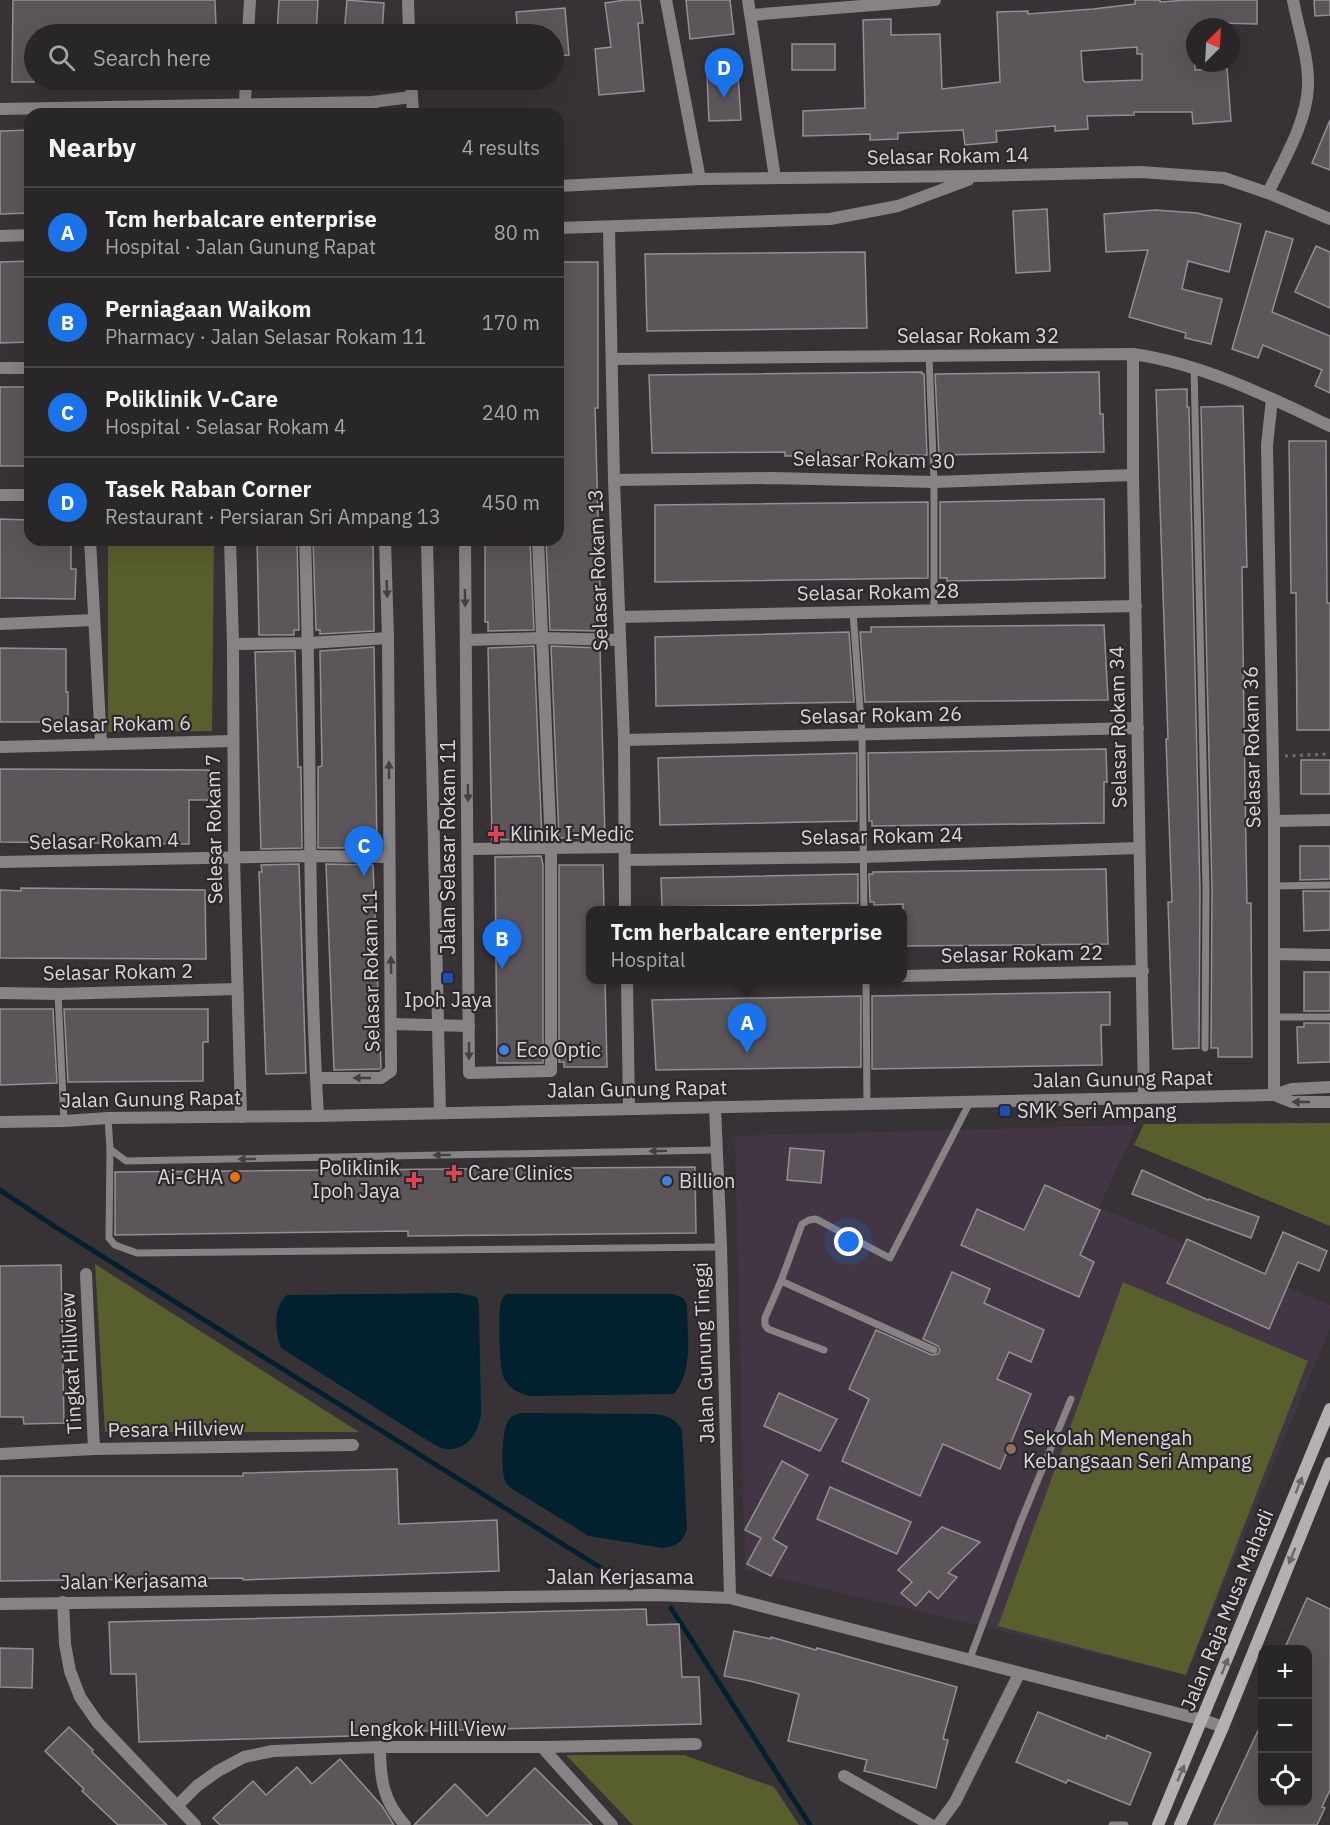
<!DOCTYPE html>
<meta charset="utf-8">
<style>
:root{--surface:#292628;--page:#353234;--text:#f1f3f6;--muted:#a5a5a8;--line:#454345;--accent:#1a73e8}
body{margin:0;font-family:"IBM Plex Sans",sans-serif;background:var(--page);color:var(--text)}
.controls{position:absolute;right:18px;bottom:18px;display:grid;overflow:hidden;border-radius:12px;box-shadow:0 6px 24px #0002}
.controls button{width:54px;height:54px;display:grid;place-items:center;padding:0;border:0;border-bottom:2px solid var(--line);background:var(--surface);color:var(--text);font:30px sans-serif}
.compass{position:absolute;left:1186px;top:18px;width:54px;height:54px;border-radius:50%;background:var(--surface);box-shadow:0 6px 24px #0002;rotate:24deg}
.you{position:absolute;left:849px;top:1242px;width:21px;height:21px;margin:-15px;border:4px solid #fff;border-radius:50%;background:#1a73e8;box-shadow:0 0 0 9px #1a73e833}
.badge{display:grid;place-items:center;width:39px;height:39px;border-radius:50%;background:var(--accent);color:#fff;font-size:20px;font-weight:700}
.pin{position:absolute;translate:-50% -50px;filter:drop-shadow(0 2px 3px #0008)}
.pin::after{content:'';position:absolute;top:32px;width:21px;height:18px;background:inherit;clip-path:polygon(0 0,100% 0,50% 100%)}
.popup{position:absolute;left:586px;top:906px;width:321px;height:78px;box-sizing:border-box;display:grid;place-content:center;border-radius:12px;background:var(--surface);filter:drop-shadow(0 2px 4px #0005);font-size:20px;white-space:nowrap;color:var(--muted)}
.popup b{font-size:22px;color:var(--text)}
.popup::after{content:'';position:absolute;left:50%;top:100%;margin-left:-12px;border:12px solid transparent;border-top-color:var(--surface)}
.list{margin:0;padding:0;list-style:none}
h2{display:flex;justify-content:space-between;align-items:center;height:78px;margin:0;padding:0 24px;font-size:26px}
h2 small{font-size:20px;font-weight:400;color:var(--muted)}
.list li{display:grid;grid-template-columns:39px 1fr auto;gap:18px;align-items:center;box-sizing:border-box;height:90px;padding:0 24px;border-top:2px solid var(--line)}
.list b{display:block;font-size:22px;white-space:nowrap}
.list p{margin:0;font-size:20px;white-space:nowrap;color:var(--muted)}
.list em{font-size:20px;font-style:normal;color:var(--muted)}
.icon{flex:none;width:33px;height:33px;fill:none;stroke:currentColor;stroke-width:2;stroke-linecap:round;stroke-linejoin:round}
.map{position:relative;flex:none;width:1330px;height:1825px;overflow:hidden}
.search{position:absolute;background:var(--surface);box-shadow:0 6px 24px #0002;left:24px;top:24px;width:540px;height:66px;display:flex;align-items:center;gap:15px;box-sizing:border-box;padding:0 21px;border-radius:33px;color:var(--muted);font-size:22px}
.panel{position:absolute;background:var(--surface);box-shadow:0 6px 24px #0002;left:24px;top:108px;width:540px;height:438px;border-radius:18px}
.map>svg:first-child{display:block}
</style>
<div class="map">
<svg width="1330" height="1825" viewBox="0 0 1330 1825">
<rect width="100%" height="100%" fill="#373236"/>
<polygon fill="#433644" points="1137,1125 1099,1207 1330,1305 1330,1328 1186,1675 745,1570 735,1136"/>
<g fill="#595e2d">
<polygon points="108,540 214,540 212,731 108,732"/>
<polygon points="1330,1123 1330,1226 1134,1145 1144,1124"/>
<polygon points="95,1264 359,1432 105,1432"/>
<polygon points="1123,1282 1308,1361 1186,1675 998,1626"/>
<polygon points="566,1755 684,1755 774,1787 799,1825 633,1825"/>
</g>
<g fill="#01212e">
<path d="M458,1293L477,1297L479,1306L481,1414C479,1431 468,1451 446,1449C441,1449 433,1443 428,1441L281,1348C275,1332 273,1306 287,1295Z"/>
<path d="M506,1294H673L683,1298L687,1305C687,1334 694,1370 674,1394L530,1396C520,1394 509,1389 504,1378C499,1369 498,1312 501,1302C502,1299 504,1297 506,1294Z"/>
<path d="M520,1413L653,1414C667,1416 674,1417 682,1430L687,1529C682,1543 677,1546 663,1548L589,1536L514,1490C511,1488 508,1486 506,1483C500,1473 502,1431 508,1421C511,1416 516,1415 520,1413Z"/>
</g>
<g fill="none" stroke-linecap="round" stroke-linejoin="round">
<g stroke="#01212e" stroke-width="5">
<polyline points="0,1190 57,1228 609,1573"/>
<polyline points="671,1608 810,1825"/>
</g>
</g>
<g fill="#5c565b" stroke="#948d93" stroke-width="1.5" fill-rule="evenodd">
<polygon points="13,0 215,0 216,28 214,28 214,34 34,34 34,82 12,82"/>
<polygon points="279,0 318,0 316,34 277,34"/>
<polygon points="347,0 384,3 382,34 344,34"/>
<polygon points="625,0 640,0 643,23 638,23 644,91 599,95 595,49 611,47 605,3"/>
<polygon points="686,0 730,0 734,34 690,39"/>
<path d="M1135,0H1160V2L1188,0H1257V24L1222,23V27H1195V70L1227,68L1231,121L1193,124L1192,112H1134V115L1087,116L1088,129L1055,131V126L996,131L997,142L965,145L963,130L898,133V139L870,140V134L803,136V111L865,108L863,20L891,19V35L940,34L942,89L1000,82L997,12L1028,11V14L1093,9L1135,4ZM1137,47V54H1142V80L1085,82L1083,80L1081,51Z"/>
<polygon points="1314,0 1330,0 1330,15 1315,16"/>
<polygon points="565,8 569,55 554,56 554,34 518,34 516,12"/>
<rect x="792" y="44" width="43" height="26"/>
<polygon points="738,74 741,120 709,121 707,76"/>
<polygon points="1330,120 1330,170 1312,163"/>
<polygon points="30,130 30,213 0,214 0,131"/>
<polygon points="1047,209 1050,271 1016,273 1013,211"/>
<polygon points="1155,210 1197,213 1241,224 1229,272 1188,261 1182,289 1222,299 1211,344 1185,338 1186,333 1129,317 1148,250 1106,252 1104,214"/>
<polygon points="1266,231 1293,239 1272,312 1330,336 1330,393 1315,386 1322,370 1263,345 1258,358 1232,349"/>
<polygon points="1316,246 1330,252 1330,308 1295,292"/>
<polygon points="865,252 867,328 647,331 645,254"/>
<polygon points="30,261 30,342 0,343 0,262"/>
<polygon points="558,262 598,262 598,408 595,408 601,621 600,621 600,631 550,630 546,540 558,540"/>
<polygon points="922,372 922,374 924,374 927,455 785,456 785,452 652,453 649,375"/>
<polygon points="1099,372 1100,414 1103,414 1104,452 939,455 935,374"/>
<rect x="0" y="387" width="30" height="79"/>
<polygon points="1187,389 1187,407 1189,407 1200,890 1199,1048 1173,1049 1168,902 1172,902 1166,739 1168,739 1156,390"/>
<polygon points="1243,406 1247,567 1242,567 1244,728 1247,903 1251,903 1252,1057 1218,1057 1218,1048 1211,1048 1212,890 1201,407"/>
<polygon points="1289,441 1326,441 1327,603 1330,603 1330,730 1297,730 1296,593 1291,593"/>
<polygon points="1104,499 1105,578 947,581 947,578 940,578 940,502"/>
<polygon points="928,502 928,578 655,582 655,505"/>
<polygon points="0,519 30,520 30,540 71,540 71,569 76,569 75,599 0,598"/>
<polygon points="257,540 297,540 299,630 294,630 294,635 259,635"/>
<polygon points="313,540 373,540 374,631 320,634 320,630 316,630"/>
<polygon points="485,540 530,540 534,630 488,631 488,622 485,622"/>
<polygon points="1104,625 1108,700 865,702 860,632 871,632 871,627"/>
<polygon points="849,632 854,702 656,706 655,637"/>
<polygon points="534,646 542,839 492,840 488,648"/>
<polygon points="551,646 600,648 605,838 559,838"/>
<polygon points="374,647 377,848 318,848 318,767 322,766 320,651"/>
<polygon points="0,648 66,649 66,692 68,692 68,722 0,722"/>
<polygon points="295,651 298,767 301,767 302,848 261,849 255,652"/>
<polygon points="1106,749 1107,782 1104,782 1104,823 872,826 872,821 869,821 868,753"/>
<polygon points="857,753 857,821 660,825 658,758"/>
<rect x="1301" y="760" width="29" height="34"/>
<polygon points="0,769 209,770 209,800 189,800 189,844 0,842"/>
<polygon points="1300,846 1330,846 1330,879 1300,880"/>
<polygon points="541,856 543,865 543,1063 497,1063 495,857"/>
<polygon points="299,864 306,1073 266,1074 259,872 262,872 261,865"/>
<polygon points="326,864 373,865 381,1068 380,1069 334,1070"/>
<polygon points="559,865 603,865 604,910 591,910 591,980 605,980 607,1067 564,1067 564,1062 559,1062"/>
<polygon points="1106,869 1108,944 903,946 903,904 874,905 874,902 870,902 869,874 873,874 873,872"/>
<polygon points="858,874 858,903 662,907 661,878"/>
<polygon points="21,888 205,890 206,959 0,958 0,890 21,891"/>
<polygon points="1303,891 1330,891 1330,930 1304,931"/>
<rect x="1304" y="972" width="26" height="39"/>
<polygon points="1110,992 1110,1025 1101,1025 1102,1065 872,1069 872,996"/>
<polygon points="861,996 861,1067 656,1070 652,1000"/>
<polygon points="0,1009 53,1009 57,1083 0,1085"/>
<polygon points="64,1009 208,1009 208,1042 203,1042 203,1081 68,1082"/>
<polygon points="1304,1023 1330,1023 1330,1062 1298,1063 1297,1027 1304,1027"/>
<polygon points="790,1148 824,1151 821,1183 787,1180"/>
<polygon points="695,1167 696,1233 408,1236 408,1231 115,1235 115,1172"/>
<polygon points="1142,1170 1208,1200 1209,1199 1259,1217 1251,1238 1132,1194"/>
<polygon points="1045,1185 1100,1210 1080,1255 1094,1262 1079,1297 961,1245 977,1209 1024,1230"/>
<polygon points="1283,1232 1327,1251 1319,1271 1298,1262 1269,1329 1167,1283 1187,1239 1265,1274"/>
<polygon points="61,1265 64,1423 24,1424 23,1417 0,1417 0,1266"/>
<polygon points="952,1272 990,1289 984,1303 1044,1330 1031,1362 1009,1352 997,1379 1031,1394 1000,1469 943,1444 920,1496 842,1461 869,1399 849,1389 876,1330 932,1355 938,1354 940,1350 938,1346 923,1339"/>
<polygon points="779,1393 837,1419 820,1451 764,1426"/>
<polygon points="782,1461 808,1475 773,1539 787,1547 771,1576 747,1564 761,1538 745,1530"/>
<polygon points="397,1469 399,1524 497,1520 499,1571 243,1580 243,1578 0,1581 0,1476 243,1476 243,1473"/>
<polygon points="830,1487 911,1522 897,1554 817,1519"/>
<polygon points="942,1527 980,1542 948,1573 957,1577 938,1599 929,1591 916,1606 901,1593 912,1582 898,1570"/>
<polygon points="1307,1598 1330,1609 1330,1790 1322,1807 1325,1808 1317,1825 1214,1825 1263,1720 1263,1803 1308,1803 1308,1650 1284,1650"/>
<polygon points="646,1609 647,1625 679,1624 682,1677 699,1677 701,1724 422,1731 422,1734 139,1742 136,1674 111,1674 109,1622"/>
<polygon points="734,1631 771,1639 771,1637 816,1650 817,1648 957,1687 943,1739 948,1740 936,1788 864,1771 867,1760 788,1741 799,1694 750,1681 724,1676"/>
<polygon points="0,1648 33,1649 32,1688 0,1687"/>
<polygon points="1038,1712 1106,1739 1107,1735 1151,1753 1130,1805 1068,1780 1066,1783 1016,1762"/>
<polygon points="69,1727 93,1750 92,1752 167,1825 118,1825 82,1791 84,1789 45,1751"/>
<polygon points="340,1759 382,1806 394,1825 220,1825 213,1818 253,1781 266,1795 297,1767 312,1784"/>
<polygon points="535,1768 592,1825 414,1825 455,1784 487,1816"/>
</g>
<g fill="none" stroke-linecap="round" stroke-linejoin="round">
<polyline stroke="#706c6f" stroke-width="3" stroke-dasharray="3 4.5" stroke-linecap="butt" points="1285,756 1330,754"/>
<g stroke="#878384" stroke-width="7">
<polyline points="929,356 934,482 934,611"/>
<polyline points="1194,368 1206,890 1205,1048"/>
<polyline points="853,612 862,735 864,910"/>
<polyline points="1274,886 1330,885"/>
<polyline points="866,980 867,1105"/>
<polyline points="58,994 64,1121"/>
<polyline points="1275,1017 1330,1017"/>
<polyline points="108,1118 110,1149 126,1161 716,1150"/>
<polyline points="110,1149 109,1238 115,1245 137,1253 721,1247"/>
<polyline points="781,1281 934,1350"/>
<polyline points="824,1350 768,1329 765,1325 765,1318 781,1281 802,1224 809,1220 816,1219 890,1258 970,1102"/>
<polyline points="969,1661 1019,1526 1071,1399"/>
<polyline points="1112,1825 1125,1825"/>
</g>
<g stroke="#878384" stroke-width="12">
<polyline points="408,0 409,34"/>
<polyline points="666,0 700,179"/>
<polyline points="748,0 775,178"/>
<polyline points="751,15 935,0"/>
<polyline points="248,34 250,0"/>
<polyline points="411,80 413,114"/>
<polyline points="372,102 372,114"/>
<polyline points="245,104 246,80"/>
<polyline points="0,109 372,102 411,97"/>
<polyline points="558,186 700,179 976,176 1141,172 1224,178 1268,193 1330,219"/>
<path d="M1268,193C1283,161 1307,122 1308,86C1309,58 1298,28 1293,0"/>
<polyline points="558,228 830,219 898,206 968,180"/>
<polyline points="609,228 614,480 624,740 625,910"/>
<polyline points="0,236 30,235"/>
<polyline points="1133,354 1133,475 1144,1098"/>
<path d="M612,359L1133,354C1203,364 1267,396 1330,426"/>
<polyline points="0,368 30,368"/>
<polyline points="1272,399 1267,445 1274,821 1274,1095"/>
<polyline points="614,480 772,478 934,482 1133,475"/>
<polyline points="0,495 30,495"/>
<polyline points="90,540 101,744"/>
<polyline points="230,540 233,644 234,858 241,1117"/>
<path d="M305,540C312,732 307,924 318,1116"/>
<polyline points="427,540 440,1112"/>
<polyline points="465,540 469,1073 551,1071 551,848 538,540"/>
<polyline points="620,617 1136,606"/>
<polyline points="0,624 94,620"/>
<polyline points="466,640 542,638 620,640"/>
<polyline points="233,644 309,643 388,638"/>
<polyline points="624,740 1138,728"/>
<polyline points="0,747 233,741"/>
<polyline points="1274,821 1330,820"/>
<polyline points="468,849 624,847"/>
<polyline points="625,860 863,857 1139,848"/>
<polyline points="0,862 310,856 389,857"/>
<polyline points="1275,954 1330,955"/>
<polyline points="903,976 1143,971"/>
<polyline points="627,980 629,1109"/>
<polyline points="0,993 58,994 237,989"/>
<polyline points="392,1024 469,1026"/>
<polyline points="316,1078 381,1078 391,1071 388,638 385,540"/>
<polyline points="715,1107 721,1247 730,1598"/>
<polyline points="86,1274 94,1449"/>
<polyline points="0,1454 94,1449 353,1445"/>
<polyline points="63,1602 65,1644 70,1671 80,1697 98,1723 195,1825"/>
<polyline points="0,1604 657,1595 730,1598 1203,1720 1223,1727"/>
<path d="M380,1747C380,1779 383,1801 405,1825"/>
<polyline points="542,1747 612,1825"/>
<polyline points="844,1776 931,1825"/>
<polyline points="177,1806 197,1786 218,1771 244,1757 273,1751 380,1747 542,1747 696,1744"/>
<polyline points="938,1825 955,1802 1019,1674"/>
</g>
<g stroke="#878384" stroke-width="12">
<polyline points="1274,1095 1292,1102 1330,1102"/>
<polyline points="0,1122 64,1121 108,1118 318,1116 1144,1098 1274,1095 1292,1089 1330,1087"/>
</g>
<g stroke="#b6afb1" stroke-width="12">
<polyline points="1158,1825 1330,1409"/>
<polyline points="1180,1825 1223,1727 1330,1463"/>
</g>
</g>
<defs><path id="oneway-solid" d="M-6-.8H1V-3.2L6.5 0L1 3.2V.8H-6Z" transform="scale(1.5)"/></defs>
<g fill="#443f42">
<use href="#oneway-solid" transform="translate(387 589) rotate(88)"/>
<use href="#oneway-solid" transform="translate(465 598) rotate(89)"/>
<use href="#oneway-solid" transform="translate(389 770) rotate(-90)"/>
<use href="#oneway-solid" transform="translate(468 793) rotate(89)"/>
<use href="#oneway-solid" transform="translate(391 965) rotate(-91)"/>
<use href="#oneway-solid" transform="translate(469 1051) rotate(90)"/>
<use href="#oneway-solid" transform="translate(362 1078) rotate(180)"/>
<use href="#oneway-solid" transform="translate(1301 1102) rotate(180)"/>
<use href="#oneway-solid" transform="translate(658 1151) rotate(179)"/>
<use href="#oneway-solid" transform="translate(442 1155) rotate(179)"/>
<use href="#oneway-solid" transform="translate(247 1159) rotate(179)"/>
</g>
<g fill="#6b6568">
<use href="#oneway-solid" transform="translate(1299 1485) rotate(-68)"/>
<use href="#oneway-solid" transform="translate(1292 1556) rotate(112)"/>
<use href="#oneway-solid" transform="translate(1225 1666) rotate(-68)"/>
<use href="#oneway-solid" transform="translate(1181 1773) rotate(-67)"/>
</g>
<g fill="#e0444e" stroke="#2d282c" stroke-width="2">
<path d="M493 825h6v6h6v6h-6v6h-6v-6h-6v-6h6z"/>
<path d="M451 1164h6v6h6v6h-6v6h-6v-6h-6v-6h6z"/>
<path d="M411 1171h6v6h6v6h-6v6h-6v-6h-6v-6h6z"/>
</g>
<g fill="#1a4fb4" stroke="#2d282c" stroke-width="2">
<rect x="442" y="972" width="12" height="12" rx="3"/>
<rect x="999" y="1105" width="12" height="12" rx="3"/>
</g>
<g fill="#3f7fe0" stroke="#2d282c" stroke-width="2">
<circle cx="504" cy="1050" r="6"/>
<circle cx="667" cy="1181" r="6"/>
</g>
<circle fill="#e8710a" stroke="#2d282c" stroke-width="2" cx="235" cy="1177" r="6"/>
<circle fill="#8d6e63" stroke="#2d282c" stroke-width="2" cx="1011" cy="1449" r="6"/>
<g text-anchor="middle" stroke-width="4.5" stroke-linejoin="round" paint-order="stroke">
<g font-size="20" fill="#d9d6d9" stroke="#2d282c">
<text transform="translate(948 156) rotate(-1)" y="7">Selasar Rokam 14</text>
<text x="978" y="343">Selasar Rokam 32</text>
<text transform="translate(874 460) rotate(1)" y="7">Selasar Rokam 30</text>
<text transform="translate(598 570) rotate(-92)" y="7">Selasar Rokam 13</text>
<text transform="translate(878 592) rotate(-1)" y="7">Selasar Rokam 28</text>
<text transform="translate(881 715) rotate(-1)" y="7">Selasar Rokam 26</text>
<text transform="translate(116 724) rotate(-1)" y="7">Selasar Rokam 6</text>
<text transform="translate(1118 727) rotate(-91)" y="7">Selasar Rokam 34</text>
<text transform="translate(1252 747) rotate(-91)" y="7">Selasar Rokam 36</text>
<text transform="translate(214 829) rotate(-91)" y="7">Selesar Rokam 7</text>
<text transform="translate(882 836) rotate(-1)" y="7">Selasar Rokam 24</text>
<text transform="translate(104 841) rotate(-1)" y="7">Selasar Rokam 4</text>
<text transform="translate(448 847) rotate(-90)" y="7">Jalan Selasar Rokam 11</text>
<text transform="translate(1022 954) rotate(-1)" y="7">Selasar Rokam 22</text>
<text transform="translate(371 971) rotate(-91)" y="7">Selasar Rokam 11</text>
<text transform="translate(118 972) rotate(-1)" y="7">Selasar Rokam 2</text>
<text transform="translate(1123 1079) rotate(-1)" y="7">Jalan Gunung Rapat</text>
<text transform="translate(637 1089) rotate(-1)" y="7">Jalan Gunung Rapat</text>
<text transform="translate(151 1099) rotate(-1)" y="7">Jalan Gunung Rapat</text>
<text transform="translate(704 1353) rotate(-92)" y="7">Jalan Gunung Tinggi</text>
<text transform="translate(71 1363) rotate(-93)" y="7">Tingkat Hillview</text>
<text transform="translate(176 1429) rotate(-1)" y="7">Pesara Hillview</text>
<text x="620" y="1584">Jalan Kerjasama</text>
<text transform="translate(134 1581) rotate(-1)" y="7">Jalan Kerjasama</text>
<text transform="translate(1227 1610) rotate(-68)" y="7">Jalan Raja Musa Mahadi</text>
<text x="428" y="1736">Lengkok Hill View</text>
</g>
<g font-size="20" fill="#d9d6d9" stroke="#2d282c" text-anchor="start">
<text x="510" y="841">Klinik I-Medic</text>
<text x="448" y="1007" text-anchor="middle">Ipoh Jaya</text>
<text x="516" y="1057">Eco Optic</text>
<text x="1017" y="1118">SMK Seri Ampang</text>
<text x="400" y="1175" text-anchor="end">Poliklinik<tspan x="400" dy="23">Ipoh Jaya</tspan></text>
<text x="468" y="1180">Care Clinics</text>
<text x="223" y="1184" text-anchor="end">Ai-CHA</text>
<text x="679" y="1188">Billion</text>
<text x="1023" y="1445">Sekolah Menengah<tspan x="1023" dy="23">Kebangsaan Seri Ampang</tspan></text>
</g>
</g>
</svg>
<div class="controls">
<button>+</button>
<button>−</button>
<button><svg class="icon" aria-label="locate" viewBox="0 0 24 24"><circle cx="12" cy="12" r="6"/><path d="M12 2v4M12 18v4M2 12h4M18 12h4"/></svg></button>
</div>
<svg class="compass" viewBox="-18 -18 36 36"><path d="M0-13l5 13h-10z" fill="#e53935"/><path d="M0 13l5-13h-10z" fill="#a5a5a8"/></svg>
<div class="you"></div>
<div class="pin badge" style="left:747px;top:1053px">A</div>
<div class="popup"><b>Tcm herbalcare enterprise</b>Hospital</div>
<div class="pin badge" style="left:502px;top:969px">B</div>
<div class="pin badge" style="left:364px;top:876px">C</div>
<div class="pin badge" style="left:724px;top:98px">D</div>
<div class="search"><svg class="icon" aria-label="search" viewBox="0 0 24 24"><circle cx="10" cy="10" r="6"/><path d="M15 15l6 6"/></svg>Search here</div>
<section class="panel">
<h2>Nearby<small>4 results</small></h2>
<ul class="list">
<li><span class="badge">A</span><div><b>Tcm herbalcare enterprise</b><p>Hospital · Jalan Gunung Rapat</p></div><em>80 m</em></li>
<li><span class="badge">B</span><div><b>Perniagaan Waikom</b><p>Pharmacy · Jalan Selasar Rokam 11</p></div><em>170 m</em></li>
<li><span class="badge">C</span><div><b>Poliklinik V-Care</b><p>Hospital · Selasar Rokam 4</p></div><em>240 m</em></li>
<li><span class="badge">D</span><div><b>Tasek Raban Corner</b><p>Restaurant · Persiaran Sri Ampang 13</p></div><em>450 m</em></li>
</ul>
</section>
</div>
